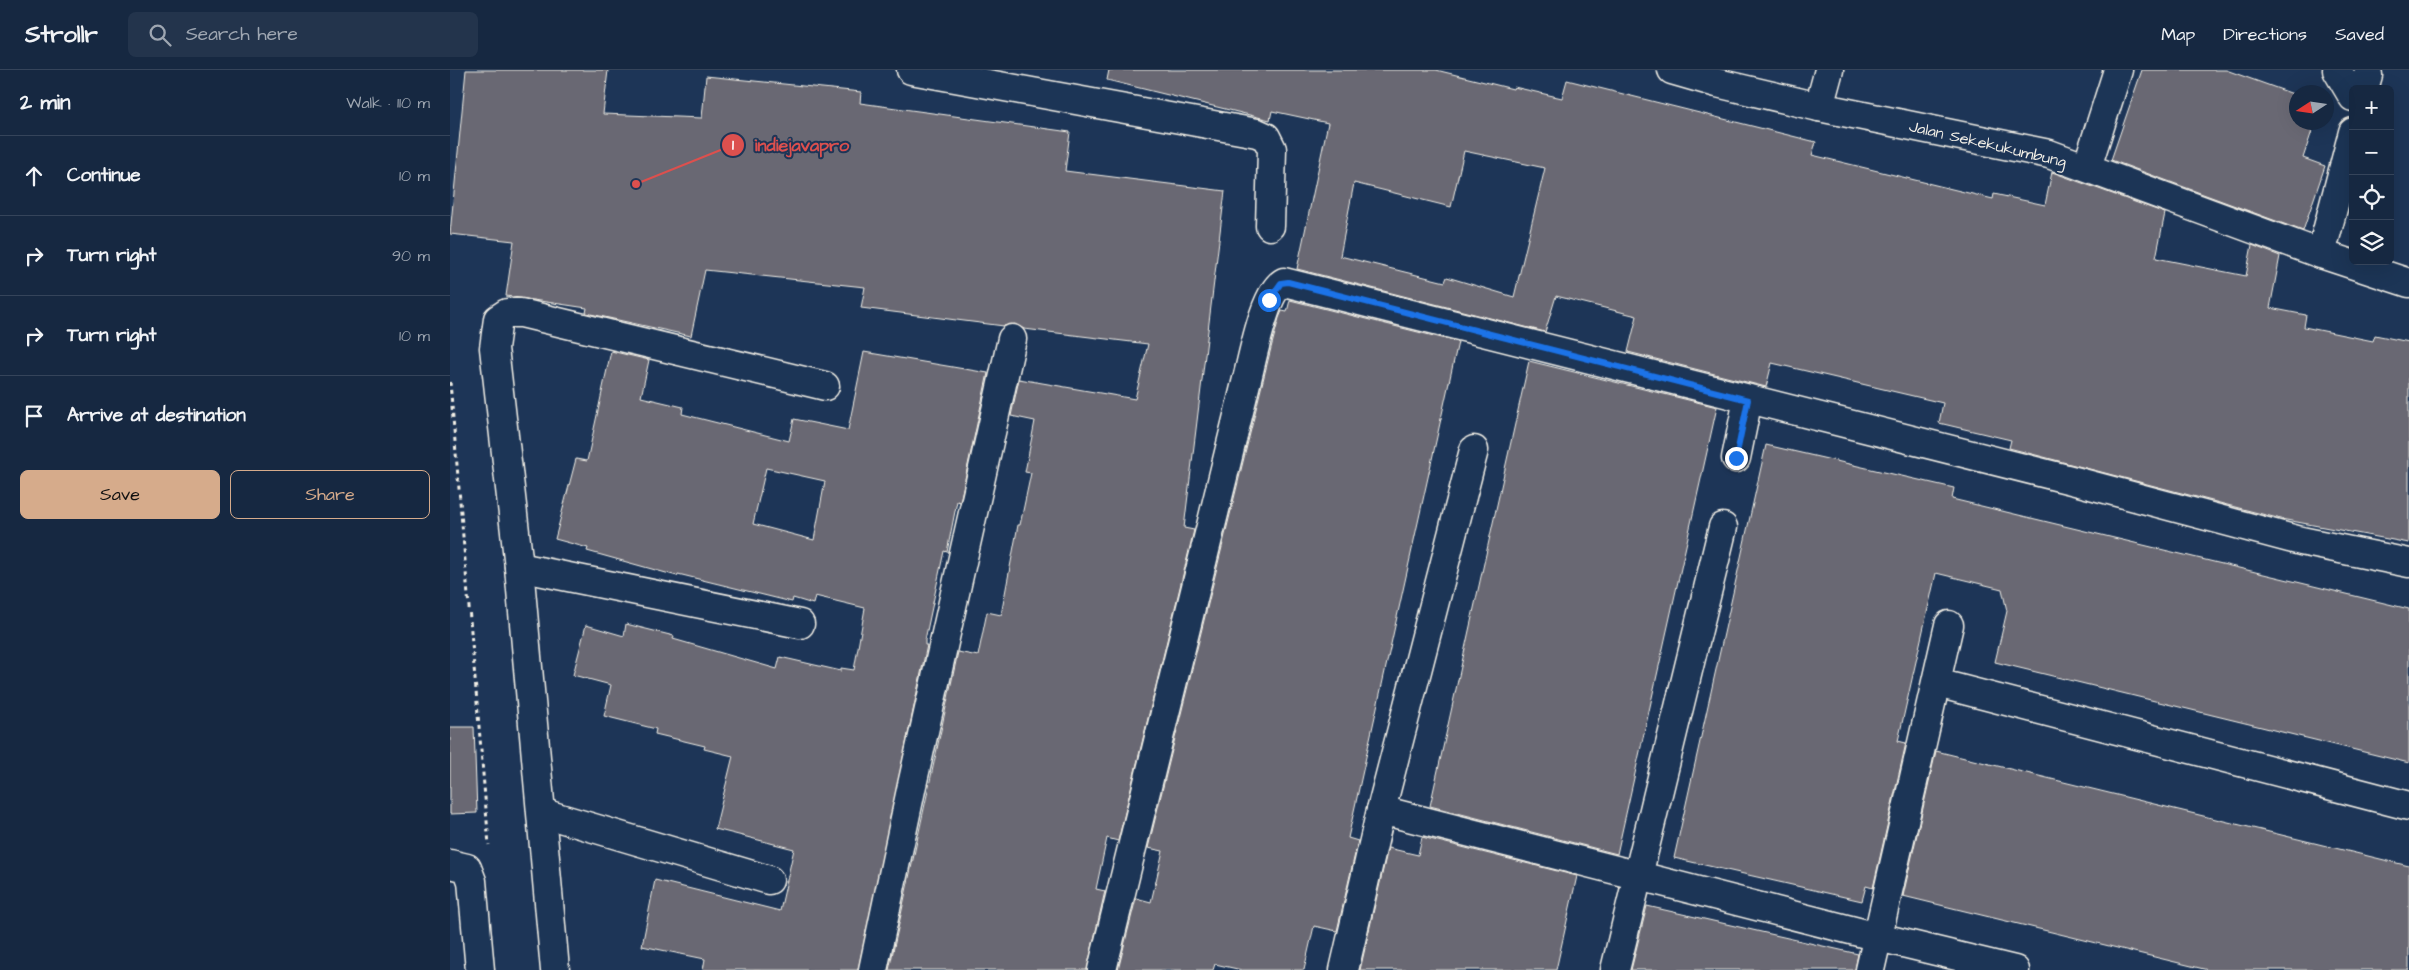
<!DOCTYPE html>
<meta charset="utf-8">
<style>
:root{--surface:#162841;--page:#23344c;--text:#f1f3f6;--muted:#9ea6b1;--line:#35445a;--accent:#d6ab8b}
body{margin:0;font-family:"Architects Daughter",sans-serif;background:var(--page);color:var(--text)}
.controls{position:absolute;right:15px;top:15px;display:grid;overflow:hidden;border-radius:8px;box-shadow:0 5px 20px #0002}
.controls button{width:45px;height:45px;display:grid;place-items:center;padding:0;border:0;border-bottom:1px solid var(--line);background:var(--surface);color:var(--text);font:25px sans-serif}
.compass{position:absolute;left:1839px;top:15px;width:45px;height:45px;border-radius:50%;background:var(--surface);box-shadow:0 5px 20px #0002;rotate:258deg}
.stop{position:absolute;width:15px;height:15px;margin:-11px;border:4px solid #1a73e8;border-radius:50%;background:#fff}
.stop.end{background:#1a73e8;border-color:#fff;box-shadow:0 1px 5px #0008}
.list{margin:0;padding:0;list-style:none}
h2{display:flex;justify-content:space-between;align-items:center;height:65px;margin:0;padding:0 20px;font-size:21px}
h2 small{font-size:16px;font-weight:400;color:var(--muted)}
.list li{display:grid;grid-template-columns:32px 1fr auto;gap:15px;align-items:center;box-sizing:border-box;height:80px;padding:0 20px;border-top:1px solid var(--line)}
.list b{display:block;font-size:19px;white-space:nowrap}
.list em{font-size:16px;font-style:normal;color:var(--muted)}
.actions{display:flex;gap:10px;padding:15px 20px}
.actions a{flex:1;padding:11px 0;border:1px solid var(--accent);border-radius:8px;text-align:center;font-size:18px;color:var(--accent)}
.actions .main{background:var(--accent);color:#111}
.icon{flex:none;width:28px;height:28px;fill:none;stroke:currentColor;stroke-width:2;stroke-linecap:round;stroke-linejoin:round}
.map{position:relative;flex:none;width:1959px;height:900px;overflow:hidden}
header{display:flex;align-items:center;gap:30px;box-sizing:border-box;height:70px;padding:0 25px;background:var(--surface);border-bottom:1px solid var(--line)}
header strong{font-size:24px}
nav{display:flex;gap:28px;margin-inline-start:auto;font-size:18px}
.search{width:350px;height:45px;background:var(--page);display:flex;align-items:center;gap:12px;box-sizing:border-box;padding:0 18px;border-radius:8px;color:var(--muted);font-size:19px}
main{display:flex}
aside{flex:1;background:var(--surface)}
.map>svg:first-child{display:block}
</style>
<header>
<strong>Strollr</strong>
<div class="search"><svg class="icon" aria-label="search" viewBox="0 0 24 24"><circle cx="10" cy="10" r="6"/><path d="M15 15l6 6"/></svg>Search here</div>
<nav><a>Map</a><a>Directions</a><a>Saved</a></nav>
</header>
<main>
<aside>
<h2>2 min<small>Walk · 110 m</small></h2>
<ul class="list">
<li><svg class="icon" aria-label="ahead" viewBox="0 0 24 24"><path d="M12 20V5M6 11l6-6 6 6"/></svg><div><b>Continue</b></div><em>10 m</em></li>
<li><svg class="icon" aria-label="right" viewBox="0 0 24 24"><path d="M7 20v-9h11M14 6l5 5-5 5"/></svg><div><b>Turn right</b></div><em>90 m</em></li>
<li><svg class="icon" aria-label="right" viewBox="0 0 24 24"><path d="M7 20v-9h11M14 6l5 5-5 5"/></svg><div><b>Turn right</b></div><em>10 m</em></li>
<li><svg class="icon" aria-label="arrive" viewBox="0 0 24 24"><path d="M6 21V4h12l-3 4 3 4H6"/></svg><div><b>Arrive at destination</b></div></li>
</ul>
<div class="actions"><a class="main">Save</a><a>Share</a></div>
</aside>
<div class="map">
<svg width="1959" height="900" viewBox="0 0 1959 900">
<rect width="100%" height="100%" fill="#1d3557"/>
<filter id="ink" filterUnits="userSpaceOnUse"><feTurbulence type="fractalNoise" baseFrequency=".02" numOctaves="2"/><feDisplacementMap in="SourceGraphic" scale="10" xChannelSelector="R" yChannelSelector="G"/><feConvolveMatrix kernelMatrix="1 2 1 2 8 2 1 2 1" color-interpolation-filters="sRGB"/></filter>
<g filter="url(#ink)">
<g fill="#696873" stroke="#f4f1e8" fill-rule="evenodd">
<polygon points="16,0 158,0 153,44 252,48 256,6 411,22 410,33 620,62 615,101 775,121 734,458 744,460 668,771 657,768 646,819 655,821 637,900 439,900 508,582 528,586 537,542 551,545 568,455 570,455 581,403 575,402 585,351 561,346 569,309 685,329 698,274 574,259 565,254 554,256 411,238 415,217 255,200 241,266 136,243 137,238 56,226 64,171 0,164"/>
<path d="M659,0H986L1063,19L1064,17L1112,28L1117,10L1366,72L1362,85L1543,129L1544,124L1595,135L1602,102L1715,143L1706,188L1796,206L1802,175L1830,186L1820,238L1856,245L1854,257L1923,271L1925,265L1959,272V473L1831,449L1559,378L1561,370L1489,353L1493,333L1322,293L1316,317L1178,282L1187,246L1106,226L1095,262L847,199L878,53L822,41L820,50L657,10ZM1014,81L1095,98L1064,227L997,207L995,212L890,186L904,113L1001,137Z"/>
<polygon points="1692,0 1776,0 1846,25 1846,52 1865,52 1853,88 1875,96 1853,161 1661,90"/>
<polygon points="840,230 1008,272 898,768 908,771 887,861 864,856 854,900 792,900 765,894 763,900 668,900 686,828 701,832 713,781 698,778 821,278 829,248 832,241 837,242"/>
<path d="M161,281L199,290L191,327L233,337L232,344L339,371L344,349L398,360L414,282L538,303L510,432L507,431L497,482L494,481L475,570V575H477L408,900H253L255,889L192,876L205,810L330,841L344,779L265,759L283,686L254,679L255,676L205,664L206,659L154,646L161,615L123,605L136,555L174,566L176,554L224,566L223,569L327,599L330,587L391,601V598L404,600L415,538L365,526L363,534L343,528L342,532L228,504L227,506L137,481L138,478L105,469L126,389L137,391ZM316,398L375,411L364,470L303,454Z"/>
<polygon points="1079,291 1267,337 1167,784 980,736"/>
<polygon points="1316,375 1504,418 1502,429 1959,539 1959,693 1545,592 1557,541 1552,519 1486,503 1448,671 1456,673 1423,818 1416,816 1412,831 1224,788"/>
<polygon points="0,657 24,657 27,743 0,744"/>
<polygon points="1486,681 1959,796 1959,900 1758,900 1453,826"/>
<polygon points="972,767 1127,806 1106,900 910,900 938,778 968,785"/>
<polygon points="1197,836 1408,884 1405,900 1181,900"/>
</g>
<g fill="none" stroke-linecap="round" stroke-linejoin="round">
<g stroke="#f4f1e8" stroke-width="31">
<g id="minor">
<polyline points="461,0 807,63 816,67 822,79 820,156"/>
<polyline points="1222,0 1267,13 1369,37 1599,84 1871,184 1959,213"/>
<polyline points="1887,0 1903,27"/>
<polyline points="1914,19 1918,5"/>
<polyline points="1369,37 1379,0"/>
<polyline points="1637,97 1668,0"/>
<polyline points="1871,184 1903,62"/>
<polyline points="1286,388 1298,329"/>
<polyline points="69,497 350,554"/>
<polyline points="1487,613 1959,736"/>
<polyline points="931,740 1428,867 1565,900"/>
<polyline points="93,743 319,810"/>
<polyline points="0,794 17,798 22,811 30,900"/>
<polyline points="105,900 69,497 44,278 48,249 57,243 71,243 375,316"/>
<polyline points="423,900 462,715 562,269"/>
<path d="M652,900L796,313C802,292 814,221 834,212L1629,412L1851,471L1959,493"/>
<polyline points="894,900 931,740 1024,380"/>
<polyline points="1165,900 1273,457"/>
<polyline points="1420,900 1499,555"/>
</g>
</g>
<polyline stroke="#f4f1e8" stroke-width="3" stroke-dasharray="4 4" stroke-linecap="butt" points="0,312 39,775"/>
<use href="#minor" stroke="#1d3557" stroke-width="28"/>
</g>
</g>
<g fill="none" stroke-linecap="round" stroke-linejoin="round" filter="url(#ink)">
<polyline stroke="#1a73e8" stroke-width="6" points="819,230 831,213 838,212 1298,330 1286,388"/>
</g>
<g text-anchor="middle" stroke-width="4" stroke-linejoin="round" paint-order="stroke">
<g font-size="16" fill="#f4f1e8" stroke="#1d3557">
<text transform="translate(1538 73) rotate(13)" y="6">Jalan Sekekukumbung</text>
</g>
</g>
<path fill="none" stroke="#dc504e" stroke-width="2" d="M186 114L283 75"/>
<g fill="#dc504e" stroke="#1d3557" stroke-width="2">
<circle cx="186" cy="114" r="5"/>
<circle cx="283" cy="75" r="12"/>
</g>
<g font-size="15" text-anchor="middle" font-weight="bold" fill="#fff">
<text x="283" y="80">1</text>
</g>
<g font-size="18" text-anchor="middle" font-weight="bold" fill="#dc504e" stroke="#1d3557" stroke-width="4" stroke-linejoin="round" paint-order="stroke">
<text x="352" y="81">indiejavapro</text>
</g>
</svg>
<div class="controls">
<button>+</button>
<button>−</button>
<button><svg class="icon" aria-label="locate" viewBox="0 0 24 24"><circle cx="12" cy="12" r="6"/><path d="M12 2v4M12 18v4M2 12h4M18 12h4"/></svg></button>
<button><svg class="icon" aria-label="layers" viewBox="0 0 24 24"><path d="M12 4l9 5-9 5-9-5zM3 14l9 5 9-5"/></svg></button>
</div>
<svg class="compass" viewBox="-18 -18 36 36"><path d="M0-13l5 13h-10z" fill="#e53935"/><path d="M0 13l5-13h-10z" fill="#9ea6b1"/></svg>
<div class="stop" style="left:819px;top:230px"></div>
<div class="stop end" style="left:1286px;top:388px"></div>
</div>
</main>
